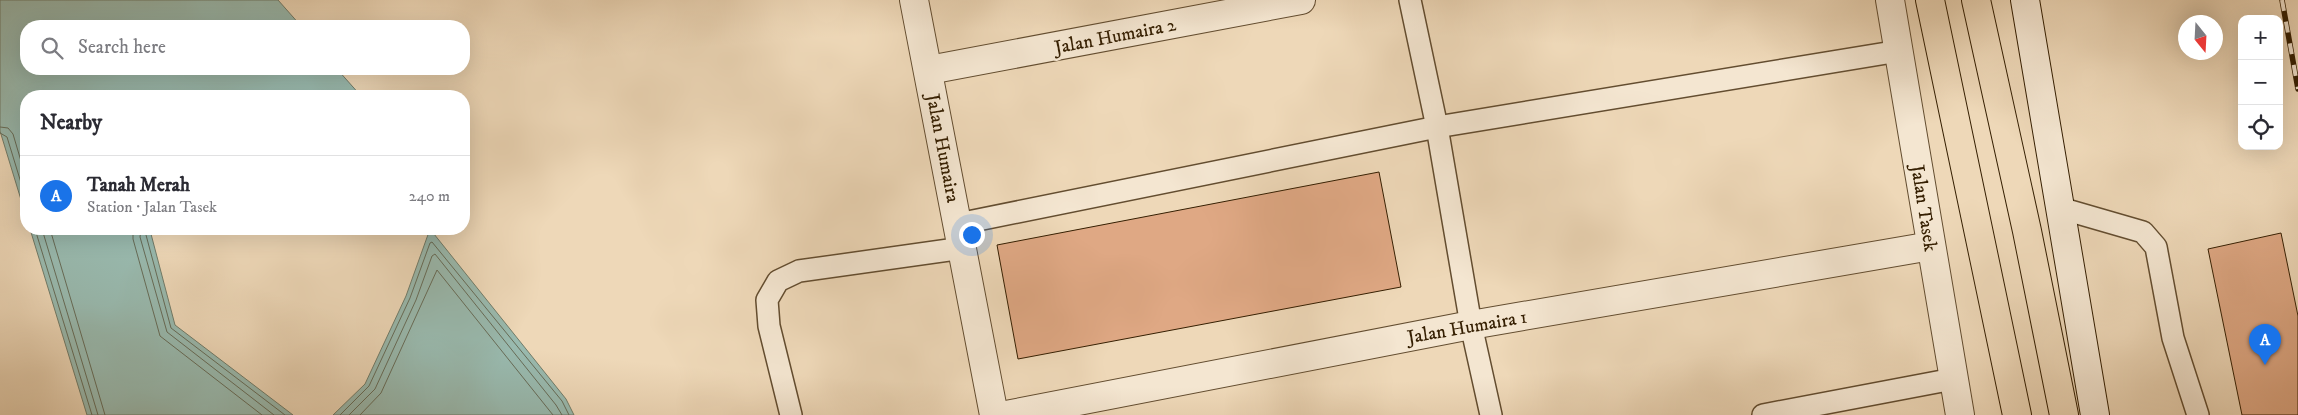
<!DOCTYPE html>
<meta charset="utf-8">
<style>
:root{--surface:#fff;--page:#f7f7f7;--text:#2b2b33;--muted:#7c7c81;--line:#e1e1e2;--accent:#1a73e8}
body{margin:0;font-family:"IM FELL DW Pica",serif;background:var(--page);color:var(--text)}
.controls{position:absolute;right:15px;top:15px;display:grid;overflow:hidden;border-radius:10px;box-shadow:0 5px 20px #0002}
.controls button{width:45px;height:45px;display:grid;place-items:center;padding:0;border:0;border-bottom:1px solid var(--line);background:var(--surface);color:var(--text);font:25px sans-serif}
.compass{position:absolute;left:2178px;top:15px;width:45px;height:45px;border-radius:50%;background:var(--surface);box-shadow:0 5px 20px #0002;rotate:162deg}
.you{position:absolute;left:971px;top:234px;width:18px;height:18px;margin:-12px;border:4px solid #fff;border-radius:50%;background:#1a73e8;box-shadow:0 0 0 8px #1a73e833}
.badge{display:grid;place-items:center;width:32px;height:32px;border-radius:50%;background:var(--accent);color:#fff;font-size:16px;font-weight:700}
.pin{position:absolute;translate:-50% -41px;filter:drop-shadow(0 1px 2px #0008)}
.pin::after{content:'';position:absolute;top:26px;width:18px;height:15px;background:inherit;clip-path:polygon(0 0,100% 0,50% 100%)}
.list{margin:0;padding:0;list-style:none}
h2{display:flex;justify-content:space-between;align-items:center;height:65px;margin:0;padding:0 20px;font-size:21px}
h2 small{font-size:16px;font-weight:400;color:var(--muted)}
.list li{display:grid;grid-template-columns:32px 1fr auto;gap:15px;align-items:center;box-sizing:border-box;height:80px;padding:0 20px;border-top:1px solid var(--line)}
.list b{display:block;font-size:19px;white-space:nowrap}
.list p{margin:0;font-size:16px;white-space:nowrap;color:var(--muted)}
.list em{font-size:16px;font-style:normal;color:var(--muted)}
.icon{flex:none;width:28px;height:28px;fill:none;stroke:currentColor;stroke-width:2;stroke-linecap:round;stroke-linejoin:round}
.map{position:relative;flex:none;width:2298px;height:415px;overflow:hidden}
.search{position:absolute;background:var(--surface);box-shadow:0 5px 20px #0002;left:20px;top:20px;width:450px;height:55px;display:flex;align-items:center;gap:12px;box-sizing:border-box;padding:0 18px;border-radius:20px;color:var(--muted);font-size:19px}
.panel{position:absolute;background:var(--surface);box-shadow:0 5px 20px #0002;left:20px;top:90px;width:450px;height:145px;border-radius:20px}
.map>svg:first-child{display:block}
</style>
<div class="map">
<svg width="2298" height="415" viewBox="0 0 2298 415">
<rect width="100%" height="100%" fill="#eed8b8"/>
<filter id="stains"><feTurbulence type="fractalNoise" baseFrequency=".004" numOctaves="4"/><feColorMatrix values="0 0 0 0 .2 0 0 0 0 .09 0 0 0 0 .02 0 0 0 .5 -.17"/></filter>
<radialGradient id="worn" r=".72"><stop offset=".6" stop-color="#630" stop-opacity="0"/><stop offset="1" stop-color="#630" stop-opacity=".3"/></radialGradient>
<g fill="#99baaf" stroke="#717c6a">
<polygon points="0,0 278,0 301,26 26,26 26,69 337,69 361,96 26,96 26,216 0,131"/>
<polygon points="30,229 154,229 151,234 175,325 293,415 87,415"/>
<polygon points="430,229 566,399 574,415 333,415 365,384 406,296"/>
</g>
<g fill="none" stroke-linecap="round" stroke-linejoin="round">
<g stroke="#676c58" stroke-width="1">
<polyline points="0,127 8,128 13,134 26,178"/>
<polyline points="0,133 7,137 26,199"/>
<polyline points="35,229 92,415"/>
<polyline points="42,229 98,415"/>
<polyline points="50,229 105,415"/>
<polyline points="133,229 133,239 160,336 262,415"/>
<polyline points="141,229 140,237 167,332 274,415"/>
<polyline points="148,229 146,235 171,328 285,415"/>
<polyline points="340,415 369,386 410,298 430,243 432,242 562,401 569,415"/>
<polyline points="349,415 375,389 416,300 432,256 435,254 556,405 562,415"/>
<polyline points="360,415 381,393 437,270 553,415"/>
</g>
</g>
<g fill="#dfa884" stroke="#351f02">
<polygon points="1379,172 1401,287 1018,359 997,245"/>
<polygon points="2281,233 2298,316 2298,415 2242,415 2208,249"/>
</g>
<g fill="none" stroke-linecap="round" stroke-linejoin="round">
<g stroke="#634d30" stroke-width="24">
<g id="service">
<polyline points="1410,0 1437,127 1471,325 1491,415"/>
<polyline points="2060,208 2143,232 2156,247 2173,338 2198,415"/>
<polyline points="958,224 1437,127 1899,51"/>
<polyline points="791,415 769,326 767,300 778,281 799,271 963,248"/>
<polyline points="1763,415 1953,379"/>
</g>
</g>
<g stroke="#634d30" stroke-width="30">
<g id="minor">
<polyline points="914,0 994,415"/>
<polyline points="1890,0 1960,415"/>
<polyline points="929,70 1301,0"/>
<polyline points="1006,415 1471,325 1931,246"/>
</g>
</g>
<g stroke="#351f02" stroke-width="30">
<polyline id="secondary" points="2025,0 2095,415"/>
</g>
<g stroke="#351f02" stroke-width="30">
<g id="primary">
<polyline points="1930,0 2017,415"/>
<polyline points="1976,0 2027,231 2064,415"/>
</g>
</g>
<use href="#service" stroke="#f4e6d1" stroke-width="21"/>
<use href="#minor" stroke="#f4e6d1" stroke-width="28"/>
<use href="#secondary" stroke="#f4e6d1" stroke-width="28"/>
<use href="#primary" stroke="#eed8b8" stroke-width="28"/>
<g stroke="#351f02" stroke-width="5.5">
<polyline id="rail" points="2282,0 2298,89"/>
</g>
<use href="#rail" stroke="#f4e6d1" stroke-width="4" stroke-dasharray="11" stroke-linecap="butt"/>
</g>
<g text-anchor="middle" stroke-width="5" stroke-linejoin="round" paint-order="stroke">
<g font-size="19" fill="#351f02" stroke="#f4e6d1">
<text transform="translate(1115 35) rotate(-11)" y="7">Jalan Humaira 2</text>
<text transform="translate(944 148) rotate(79)" y="7">Jalan Humaira</text>
<text transform="translate(1925 208) rotate(81)" y="7">Jalan Tasek</text>
<text transform="translate(1467 326) rotate(-10)" y="7">Jalan Humaira 1</text>
</g>
</g>
<rect width="100%" height="100%" filter="url(#stains)"/>
<rect width="100%" height="100%" fill="url(#worn)"/>
</svg>
<div class="controls">
<button>+</button>
<button>−</button>
<button><svg class="icon" aria-label="locate" viewBox="0 0 24 24"><circle cx="12" cy="12" r="6"/><path d="M12 2v4M12 18v4M2 12h4M18 12h4"/></svg></button>
</div>
<svg class="compass" viewBox="-18 -18 36 36"><path d="M0-13l5 13h-10z" fill="#e53935"/><path d="M0 13l5-13h-10z" fill="#7c7c81"/></svg>
<div class="you"></div>
<div class="pin badge" style="left:2265px;top:365px">A</div>
<div class="search"><svg class="icon" aria-label="search" viewBox="0 0 24 24"><circle cx="10" cy="10" r="6"/><path d="M15 15l6 6"/></svg>Search here</div>
<section class="panel">
<h2>Nearby<small></small></h2>
<ul class="list">
<li><span class="badge">A</span><div><b>Tanah Merah</b><p>Station · Jalan Tasek</p></div><em>240 m</em></li>
</ul>
</section>
</div>
